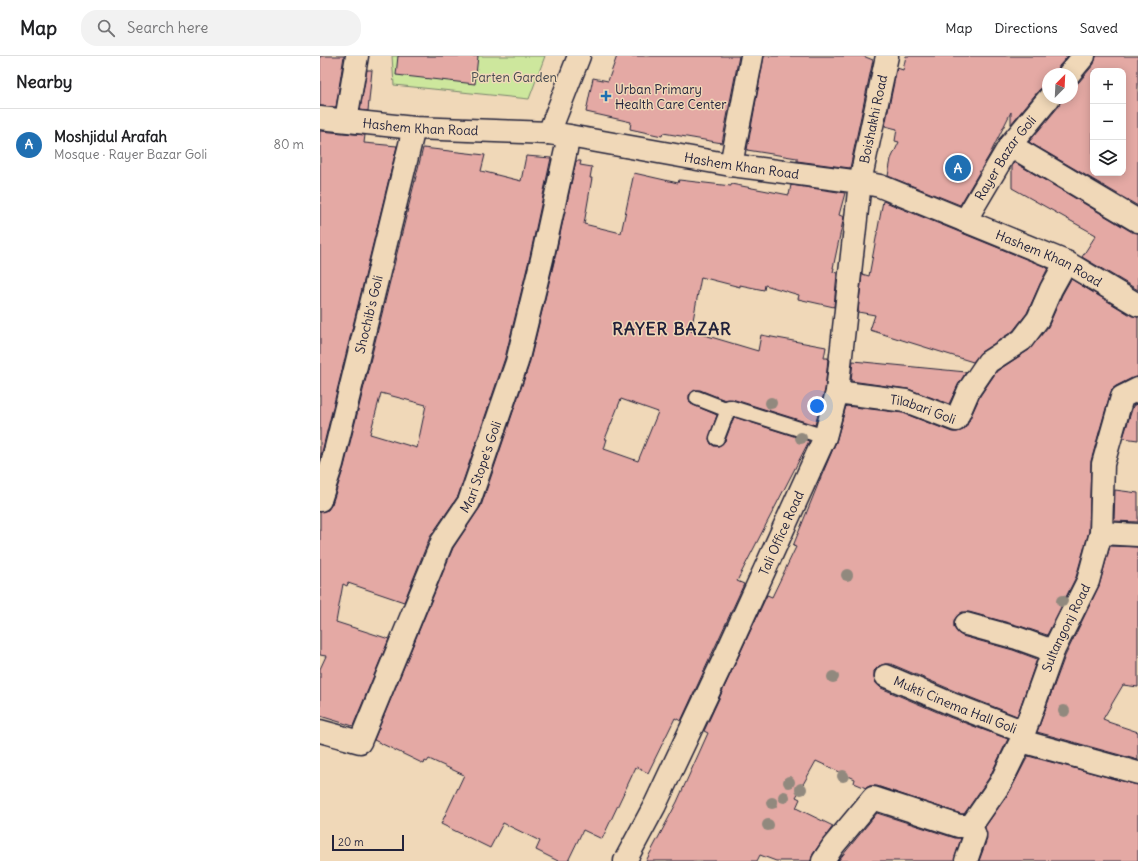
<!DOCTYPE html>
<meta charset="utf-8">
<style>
:root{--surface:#fff;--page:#f2f2f2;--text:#202124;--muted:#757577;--line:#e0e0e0;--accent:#1f6fb2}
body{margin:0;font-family:Delius,sans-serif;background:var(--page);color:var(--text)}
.controls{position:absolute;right:12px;top:12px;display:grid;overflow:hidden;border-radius:8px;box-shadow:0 2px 10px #0003}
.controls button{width:36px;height:36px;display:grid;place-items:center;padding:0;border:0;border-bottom:1px solid var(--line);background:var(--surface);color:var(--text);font:20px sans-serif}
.compass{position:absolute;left:722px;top:12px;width:36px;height:36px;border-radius:50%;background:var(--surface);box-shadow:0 2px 10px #0003;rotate:24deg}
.scale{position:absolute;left:12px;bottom:10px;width:72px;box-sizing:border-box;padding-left:4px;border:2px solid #22223b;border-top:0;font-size:11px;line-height:14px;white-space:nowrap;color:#22223b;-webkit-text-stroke:3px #f0d8b8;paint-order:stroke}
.you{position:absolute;left:497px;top:350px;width:14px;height:14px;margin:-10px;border:3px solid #fff;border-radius:50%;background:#1a73e8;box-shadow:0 0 0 6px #1a73e833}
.badge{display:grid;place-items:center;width:26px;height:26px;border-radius:50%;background:var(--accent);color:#fff;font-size:13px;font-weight:700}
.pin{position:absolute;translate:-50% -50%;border:2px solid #fff;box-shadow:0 1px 4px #0006}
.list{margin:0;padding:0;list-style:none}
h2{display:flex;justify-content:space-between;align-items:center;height:52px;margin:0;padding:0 16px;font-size:17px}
h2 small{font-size:13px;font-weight:400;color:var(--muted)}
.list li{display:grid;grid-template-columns:26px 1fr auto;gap:12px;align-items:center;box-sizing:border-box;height:72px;padding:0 16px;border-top:1px solid var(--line)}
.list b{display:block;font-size:15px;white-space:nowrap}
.list p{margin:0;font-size:13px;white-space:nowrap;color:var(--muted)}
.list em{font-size:13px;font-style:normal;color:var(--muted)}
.icon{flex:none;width:22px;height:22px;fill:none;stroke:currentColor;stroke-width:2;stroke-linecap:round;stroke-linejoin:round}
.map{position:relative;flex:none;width:818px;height:805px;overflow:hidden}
header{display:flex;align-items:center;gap:24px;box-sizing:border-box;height:56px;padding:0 20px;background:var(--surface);border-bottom:1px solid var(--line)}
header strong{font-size:19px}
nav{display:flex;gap:22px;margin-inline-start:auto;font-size:14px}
.search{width:280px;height:36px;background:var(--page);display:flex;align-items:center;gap:10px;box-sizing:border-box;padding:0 14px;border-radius:16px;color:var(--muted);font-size:15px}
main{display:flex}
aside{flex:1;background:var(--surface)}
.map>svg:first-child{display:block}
</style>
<header>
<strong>Map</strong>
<div class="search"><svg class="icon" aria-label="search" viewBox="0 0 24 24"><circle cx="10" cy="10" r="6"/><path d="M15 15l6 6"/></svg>Search here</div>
<nav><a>Map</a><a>Directions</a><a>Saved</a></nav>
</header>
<main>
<aside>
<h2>Nearby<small></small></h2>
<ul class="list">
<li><span class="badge">A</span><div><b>Moshjidul Arafah</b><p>Mosque · Rayer Bazar Goli</p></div><em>80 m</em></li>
</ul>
</aside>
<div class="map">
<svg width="818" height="805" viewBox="0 0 818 805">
<rect width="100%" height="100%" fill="#f0d8b8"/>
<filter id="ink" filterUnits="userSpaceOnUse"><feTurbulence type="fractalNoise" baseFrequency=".025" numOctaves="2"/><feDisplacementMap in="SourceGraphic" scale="8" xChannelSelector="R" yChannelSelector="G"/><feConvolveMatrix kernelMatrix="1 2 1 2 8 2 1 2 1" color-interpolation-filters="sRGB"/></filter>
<g filter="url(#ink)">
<polygon fill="#cde79d" stroke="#78846c" points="72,0 225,0 209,43 74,29"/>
<g fill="#e4a9a4" stroke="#22223b" fill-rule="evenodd">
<polygon points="0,0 24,0 16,51 0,50"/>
<polygon points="78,0 158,0 155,28 76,19"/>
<polygon points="297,0 419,0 402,87 343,77 342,80 310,73 311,66 266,56 273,22 288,25"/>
<polygon points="444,0 543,0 553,4 530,112 477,105 477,102 427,94"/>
<polygon points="586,0 748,0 739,10 737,18 728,18 728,30 724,30 719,34 691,68 691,56 670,98 640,149 568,120 571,103 579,86 575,85 577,73 565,70 577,12 583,14"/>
<path d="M776,0H818V150L709,86L739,50L741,42H752V30L759,26L774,8ZM773,15H803V117H773Z"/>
<polygon points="47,14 52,14 48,55 40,54"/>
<polygon points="0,75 45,79 44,87 77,90 0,404"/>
<path d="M103,92L165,99L161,115L201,125L206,100L231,102L210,200L185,302L138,440L110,481L84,546L28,527L27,530L23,528L16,566L69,583L33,670L0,660V613L6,600L0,599V456L8,454L12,448L24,411ZM61,337L106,349L97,392L50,378Z"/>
<path d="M256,105H261L260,109L272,111L270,122H272L264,168L301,177L314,117L358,127L359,124L411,130V128L469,139L471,129L525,137L519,159L524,161L523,165L513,212H514L513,216L517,217L514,251L478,243L479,239L445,229L444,234L420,229V231L381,221L371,275L438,295L441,279L506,291L504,302H508L505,334L495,369L412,343L405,344L380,334H375L369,339V343L371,348L397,359L389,383L391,388L394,390H399L405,385L414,361L489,385L417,525L424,528L361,665L355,662L328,717L316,711L282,783L263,774L248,805H238L216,794L220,785L183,767L170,792L121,768L144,719L109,703L107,706L105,705L104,708L54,684L133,492L161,450L209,309L234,206ZM301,343L338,356L318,405L284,393L287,383H285Z"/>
<polygon points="694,106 812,176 818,177 818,234 762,201 776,179 692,132 692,111"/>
<polygon points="563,145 728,212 720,228 707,257 693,275 661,296 653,306 550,274 555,259 538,256 542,218 549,220"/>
<polygon points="751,223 812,260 818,261 818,321 812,322 796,330 792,333 790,338 771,405 769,475 756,521 727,579 700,570 649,556 642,556 638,559 634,564 634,572 637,576 642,580 693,594 717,603 697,660 639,637 571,608 565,608 559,610 554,615 554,621 556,627 561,632 629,661 688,683 669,722 644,758 641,758 557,730 550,730 546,732 534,727 535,723 496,705 476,741 480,743 476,752 513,770 493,798 491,805 456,805 440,799 437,805 326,805 357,746 388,677 384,675 447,539 452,541 476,491 473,490 501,421 516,386 526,350 583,357 632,376 637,376 643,374 647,369 660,340 677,315 709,294 728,271 742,239"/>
<polygon points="533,305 646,316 638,329 629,348 588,333 531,325"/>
<polygon points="818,347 818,384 803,382 813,350"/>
<polygon points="795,434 818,437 818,466 794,465"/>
<polygon points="790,490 818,491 818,631 803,629 783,663 788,665 788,666 818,676 818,704 717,676 745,600 779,530"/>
<polygon points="708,700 818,729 818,805 659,805 667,783 665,771 690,735"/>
<polygon points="557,757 635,782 641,782 634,805 518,805"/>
</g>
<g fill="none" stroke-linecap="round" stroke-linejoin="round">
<g stroke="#22223b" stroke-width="17">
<g id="lane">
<polyline points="377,342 408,354"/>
<polyline points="397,382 409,351 505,381"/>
</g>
</g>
<g stroke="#22223b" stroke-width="25">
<g id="street">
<path id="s1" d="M567,0L540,126L560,130L746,206L818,249"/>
<polyline points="749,18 764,0"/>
<polyline points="26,64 37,0"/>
<polyline points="690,89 818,165"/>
<polyline points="411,109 432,0"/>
<path id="s2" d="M645,165L690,89L729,42"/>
<path id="s3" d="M517,336L586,345L636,364L649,334L668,306L702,284L718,263L731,233L746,206"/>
<path id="s4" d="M0,444L12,408L94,72"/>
<polyline points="781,477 818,479"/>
<polyline points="646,568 697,582 733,595"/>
<path id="s5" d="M566,620L634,649L704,676"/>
<path id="s6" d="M0,675L40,686L122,486L149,446L197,306L222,203L249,80"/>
<polyline points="701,685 818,717"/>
<polyline points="503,805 513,790 553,742 639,770 651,770"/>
<path id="s7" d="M646,805L655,779L651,770L680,728L701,685L733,595L768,525L781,477L783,408L802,341L818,333"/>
</g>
</g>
<g stroke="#22223b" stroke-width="25">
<g id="secondary">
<path id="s8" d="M0,62L94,72L229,77L249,80L411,109L540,126L517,336L505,381L404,603L335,749L305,805"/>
<polyline points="229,77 259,0"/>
</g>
</g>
<use href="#lane" stroke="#f0d8b8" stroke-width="14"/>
<use href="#street" stroke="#f0d8b8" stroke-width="22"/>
<use href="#secondary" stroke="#f0d8b8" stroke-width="22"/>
</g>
<g fill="#91897e">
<circle cx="451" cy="347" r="6"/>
<circle cx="481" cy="382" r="6"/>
<circle cx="527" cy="519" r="6"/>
<circle cx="742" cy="545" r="6"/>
<circle cx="513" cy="621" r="6"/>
<circle cx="744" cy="655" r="6"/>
<circle cx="523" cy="720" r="6"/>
<circle cx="469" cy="726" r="6"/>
<circle cx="481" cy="733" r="6"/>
<circle cx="464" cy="741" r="6"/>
<circle cx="452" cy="747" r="6"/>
<circle cx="448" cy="769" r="6"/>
</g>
</g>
<path fill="#1f6fb2" stroke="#f0d8b8" stroke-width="1.5" d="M284 34h4v4h4v4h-4v4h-4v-4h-4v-4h4z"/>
<g text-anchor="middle" stroke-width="3" stroke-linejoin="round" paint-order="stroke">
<g font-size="13" fill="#44494f" stroke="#f0d8b8">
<text x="194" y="26">Parten Garden</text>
</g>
<g font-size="13" fill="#22223b" stroke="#f0d8b8" text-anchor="start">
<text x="295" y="38">Urban Primary<tspan x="295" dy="15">Health Care Center</tspan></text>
</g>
<g font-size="13" fill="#22223b" stroke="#f0d8b8">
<text transform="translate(553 63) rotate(-78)" y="5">Boishakhi Road</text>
<text dy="5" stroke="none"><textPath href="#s8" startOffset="101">Hashem Khan Road</textPath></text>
<text dy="5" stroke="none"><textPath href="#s2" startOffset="75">Rayer Bazar Goli</textPath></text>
<text dy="5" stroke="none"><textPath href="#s8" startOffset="425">Hashem Khan Road</textPath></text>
<text dy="5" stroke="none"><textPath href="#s1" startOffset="333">Hashem Khan Road</textPath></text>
<text dy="5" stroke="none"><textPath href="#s4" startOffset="192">Shochib's Goli</textPath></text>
<text dy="5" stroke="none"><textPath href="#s3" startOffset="88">Tilabari Goli</textPath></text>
<text dy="5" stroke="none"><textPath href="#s6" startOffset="343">Mari Stope's Goli</textPath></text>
<text transform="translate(461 477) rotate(-66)" y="5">Tali Office Road</text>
<text dy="5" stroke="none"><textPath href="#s7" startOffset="258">Sultangonj Road</textPath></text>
<text dy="5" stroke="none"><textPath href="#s5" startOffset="75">Mukti Cinema Hall Goli</textPath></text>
</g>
<g font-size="17" font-weight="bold" letter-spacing="1" fill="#22223b" stroke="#f0d8b8">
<text x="352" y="279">RAYER BAZAR</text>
</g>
</g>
</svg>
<div class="controls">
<button>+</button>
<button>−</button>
<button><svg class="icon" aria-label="layers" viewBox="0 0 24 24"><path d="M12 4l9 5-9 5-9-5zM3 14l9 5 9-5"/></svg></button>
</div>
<svg class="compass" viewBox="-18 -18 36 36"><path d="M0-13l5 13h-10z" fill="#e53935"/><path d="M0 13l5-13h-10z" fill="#757577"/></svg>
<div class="scale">20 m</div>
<div class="you"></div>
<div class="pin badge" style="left:638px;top:112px">A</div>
</div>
</main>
